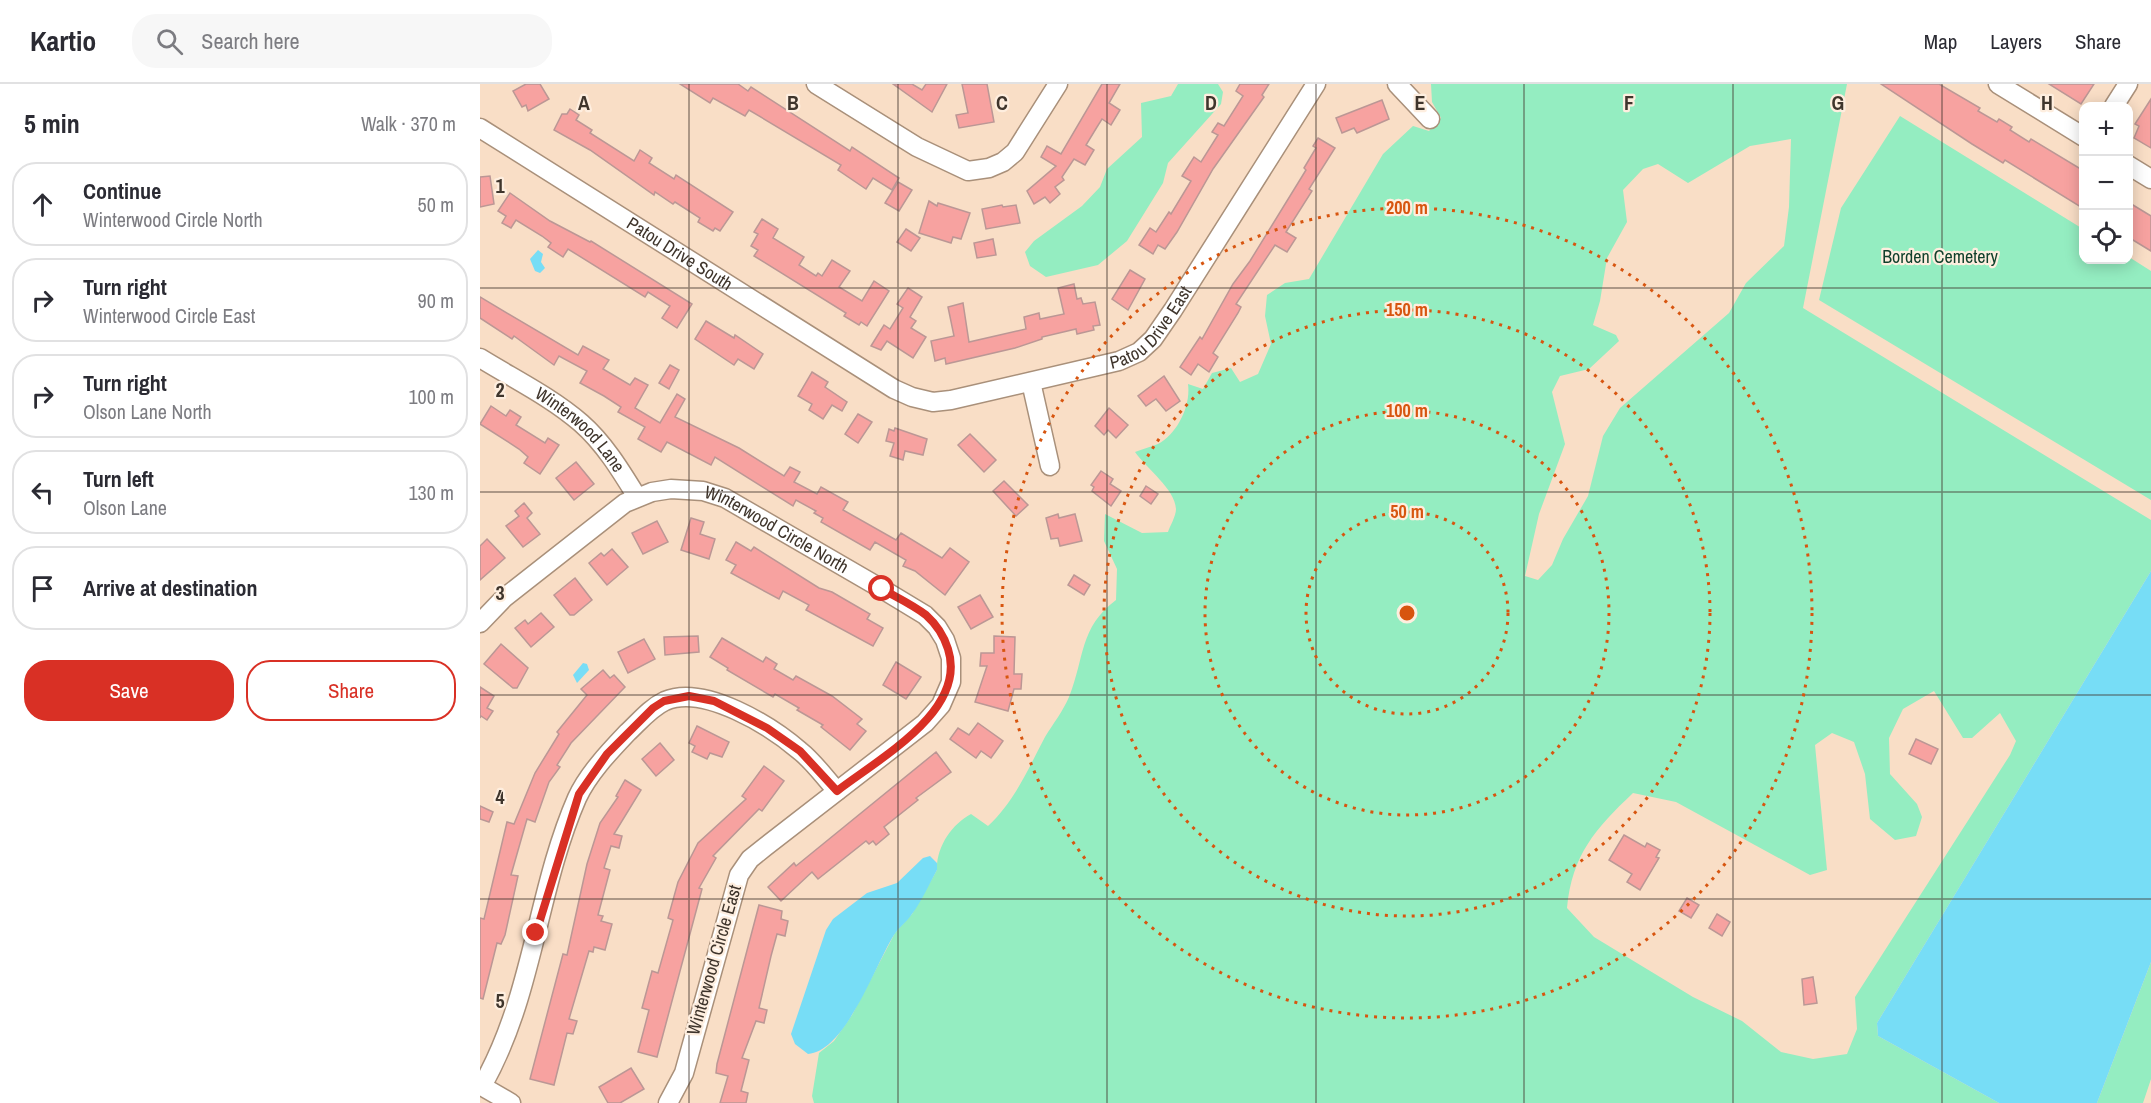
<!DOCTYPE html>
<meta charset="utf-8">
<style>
:root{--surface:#fff;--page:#f7f7f7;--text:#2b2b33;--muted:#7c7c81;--line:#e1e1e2;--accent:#d93025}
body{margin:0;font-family:"Archivo Narrow",sans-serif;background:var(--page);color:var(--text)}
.controls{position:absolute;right:18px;top:18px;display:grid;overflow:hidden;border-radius:12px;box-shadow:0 3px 15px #0003}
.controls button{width:54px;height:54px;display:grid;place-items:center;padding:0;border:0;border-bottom:2px solid var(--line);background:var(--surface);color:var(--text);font:30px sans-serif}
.stop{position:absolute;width:18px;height:18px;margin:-14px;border:4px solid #d93025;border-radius:50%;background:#fff}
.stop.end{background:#d93025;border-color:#fff;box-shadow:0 2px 6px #0008}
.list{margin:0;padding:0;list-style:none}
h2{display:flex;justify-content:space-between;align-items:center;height:78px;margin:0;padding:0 24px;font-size:26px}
h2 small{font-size:20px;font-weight:400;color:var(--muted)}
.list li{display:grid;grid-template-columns:39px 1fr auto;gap:18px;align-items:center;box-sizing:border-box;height:84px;margin:0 12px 12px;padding:0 12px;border:2px solid var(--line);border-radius:24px}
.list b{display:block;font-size:22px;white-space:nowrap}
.list p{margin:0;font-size:20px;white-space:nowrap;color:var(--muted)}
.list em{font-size:20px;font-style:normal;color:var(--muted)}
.actions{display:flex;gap:12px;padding:18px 24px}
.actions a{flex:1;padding:14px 0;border:2px solid var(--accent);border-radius:24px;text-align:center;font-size:21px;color:var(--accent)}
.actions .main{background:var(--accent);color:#fff}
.icon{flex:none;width:33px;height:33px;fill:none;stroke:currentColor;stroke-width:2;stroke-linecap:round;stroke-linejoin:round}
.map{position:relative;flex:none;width:1671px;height:1019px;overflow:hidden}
header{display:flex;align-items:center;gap:36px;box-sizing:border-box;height:84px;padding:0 30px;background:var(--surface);border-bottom:2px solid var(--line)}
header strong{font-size:28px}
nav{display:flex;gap:33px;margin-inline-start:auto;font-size:21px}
.search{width:420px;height:54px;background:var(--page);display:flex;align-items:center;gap:15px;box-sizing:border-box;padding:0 21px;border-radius:24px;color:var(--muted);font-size:22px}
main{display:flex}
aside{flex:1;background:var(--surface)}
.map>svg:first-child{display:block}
</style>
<header>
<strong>Kartio</strong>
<div class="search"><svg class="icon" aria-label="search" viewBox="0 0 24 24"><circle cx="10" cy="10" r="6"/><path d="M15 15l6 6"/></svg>Search here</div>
<nav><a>Map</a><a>Layers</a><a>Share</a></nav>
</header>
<main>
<aside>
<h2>5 min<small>Walk · 370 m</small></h2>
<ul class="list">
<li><svg class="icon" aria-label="ahead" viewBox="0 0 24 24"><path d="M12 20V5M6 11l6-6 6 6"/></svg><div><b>Continue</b><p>Winterwood Circle North</p></div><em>50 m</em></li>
<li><svg class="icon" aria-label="right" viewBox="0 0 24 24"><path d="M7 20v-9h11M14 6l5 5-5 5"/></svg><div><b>Turn right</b><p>Winterwood Circle East</p></div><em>90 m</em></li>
<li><svg class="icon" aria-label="right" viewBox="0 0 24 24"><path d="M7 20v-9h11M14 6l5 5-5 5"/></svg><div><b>Turn right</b><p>Olson Lane North</p></div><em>100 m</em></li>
<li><svg class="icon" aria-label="left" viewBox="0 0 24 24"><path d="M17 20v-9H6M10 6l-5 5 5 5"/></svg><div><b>Turn left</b><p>Olson Lane</p></div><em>130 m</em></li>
<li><svg class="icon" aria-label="arrive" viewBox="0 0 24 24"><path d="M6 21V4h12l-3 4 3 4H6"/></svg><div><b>Arrive at destination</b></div></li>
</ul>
<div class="actions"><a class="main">Save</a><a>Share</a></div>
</aside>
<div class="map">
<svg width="1671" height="1019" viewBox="0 0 1671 1019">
<rect width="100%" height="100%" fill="#f9dec6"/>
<g fill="#94edc1" fill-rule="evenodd">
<polygon points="698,0 738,0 743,8 741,20 688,79 683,99 647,157 618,181 566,193 550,182 545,168 554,157 602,122 620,103 627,85 662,53 661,19 691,12"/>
<path d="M951,0H1367L1323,224L1671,436V487L1397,939L1398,952L1519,1019H334L332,1012L339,969L354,957L372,931L415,849L432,830L457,786C456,763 472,740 491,730L508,742C535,717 548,685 565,653C573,640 583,627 589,613C605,573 599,544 636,516L637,485L624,457L625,430L662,449L688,448C690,442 696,432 696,425C695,405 667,385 655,368C662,365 671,363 678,360C697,350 711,322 708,300L723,305L732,289L751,284L760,298L778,290L791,260L785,232L787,211L805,199L829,195L903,70L933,42L949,47L961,34L952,18ZM1311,55L1309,123L1304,162L1266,199L1249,229L1140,324L1123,352L1108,412L1083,455L1072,481L1058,496L1045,492L1059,430L1085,360L1072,308L1080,292L1109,285L1139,257L1136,251L1113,241L1120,217L1127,174L1147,138L1143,106L1163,85L1178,80L1208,99L1270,62ZM1454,607L1483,654H1492L1520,629L1536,657L1530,671L1375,913L1377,945L1367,970L1333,975L1301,968L1262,937L1213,913L1114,853L1087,824C1092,771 1115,745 1153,709L1196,718L1330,791L1347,786L1335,661L1352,649L1374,658L1385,690L1390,735L1415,756L1436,752L1442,733L1437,720L1410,690L1409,654L1423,625Z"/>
<polygon points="1420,32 1603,145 1604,176 1648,176 1649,173 1671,187 1671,416 1339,216 1361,124"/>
<polygon points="1671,878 1671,995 1663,1019 1617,1019"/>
</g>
<g fill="#77ddf6">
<polygon points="58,166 63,170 61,178 65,184 60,189 55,187 50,175"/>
<polygon points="1671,487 1671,878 1617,1019 1519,1019 1398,952 1397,939"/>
<polygon points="103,579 107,580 109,586 97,599 93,591"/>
<path d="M450,772L457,779V786C449,800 442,817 432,830C427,838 419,843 414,851C395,881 366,967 328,970L315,960L311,950L346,846L353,835L387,809L417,799L443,774Z"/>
</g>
<g fill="#f7a2a0" stroke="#bb9795" stroke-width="1.5">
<polygon points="46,0 60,0 69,15 48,27 46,21 42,23 33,7"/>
<polygon points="200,0 258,0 268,7 271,3 370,67 372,63 419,94 412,106 393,94 386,105 358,86 361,81 269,26 265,32 233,14 230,19"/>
<polygon points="413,0 432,0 442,6 446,0 467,0 452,28"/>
<polygon points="482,0 507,0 514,38 479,44 476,31 488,29"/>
<polygon points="622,0 640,0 629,19 640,26 631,41 622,35 617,43 606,61 614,66 605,81 594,75 582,93 584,96 575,103 580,110 570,119 565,113 554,120 547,107 576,82 561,73 567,62 581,70"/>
<polygon points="760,0 789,0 782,11 784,13 733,85 697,148 685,165 678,161 673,170 659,161 670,144 676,148 689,128 691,130 711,97 702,92 714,73 721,78 738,51 732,48 738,39 744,42 763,12 756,7"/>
<polygon points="1401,0 1459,0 1500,24 1498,27 1517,38 1519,35 1532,43 1530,46 1549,58 1551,55 1604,87 1604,125 1525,76 1523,79 1492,60"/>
<polygon points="1569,0 1614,0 1601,20"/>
<polygon points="1671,15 1671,64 1654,54 1659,42 1655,40"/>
<polygon points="902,16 909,35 877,49 874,44 862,49 856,34"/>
<polygon points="90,25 99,31 96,36 112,46 110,49 154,77 160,66 172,74 169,79 194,95 196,91 253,128 240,147 235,144 233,147 218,138 220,134 195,118 193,120 175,108 174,111 110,66 74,46 82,30 87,30"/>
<polygon points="838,54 855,64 829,105 832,107 806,148 816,154 807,168 795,161 756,220 761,223 758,229 733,269 738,273 729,288 718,280 711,291 700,283 720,253 722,255 753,200 770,177 826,86 824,84 836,64 833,62"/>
<polygon points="10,92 14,120 0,123 0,93"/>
<polygon points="418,98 432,106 419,127 405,119"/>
<polygon points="30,109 70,137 110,158 111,157 212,220 197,244 182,234 190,222 168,208 165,213 88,165 83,173 68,163 71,159 62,152 36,136 31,144 22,139 26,132 18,127"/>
<polygon points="449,117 457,122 458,119 490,129 481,155 473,153 471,159 439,149"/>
<polygon points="1648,118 1671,132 1671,167 1648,153"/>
<polygon points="522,121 523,123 536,121 540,139 506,145 502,125"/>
<polygon points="282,135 298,145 293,154 324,173 319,181 336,192 338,189 342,192 352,176 370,187 359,203 382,217 394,197 409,207 387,242 381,238 379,241 364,232 366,229 274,172 278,166 271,162 278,150 274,148"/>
<polygon points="426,145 440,154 431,167 417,158"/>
<polygon points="513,155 516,171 497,174 494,159"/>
<polygon points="650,186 665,195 648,226 632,215"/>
<polygon points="594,200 597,215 601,214 603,220 615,218 620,241 613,242 614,246 597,250 596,245 562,253 562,255 535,264 466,280 465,274 455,277 451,257 474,252 468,223 483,219 489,258 546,245 544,233 559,229 560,235 584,230 578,204"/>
<polygon points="428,204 442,213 430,233 436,237 431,244 446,253 433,274 407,257 401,266 391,262 404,241 410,245 423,224 417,220"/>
<polygon points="0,213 98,271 103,262 129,276 123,285 150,301 155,294 168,301 155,324 180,339 197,310 205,315 195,333 259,364 304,392 310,383 320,388 314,398 337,410 341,403 368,418 363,426 416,456 421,449 462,474 470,464 489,478 465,511 435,487 423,482 426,476 395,458 390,466 341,438 343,434 334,429 336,427 316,416 313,422 235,373 231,381 187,358 181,368 158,355 165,343 138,328 141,323 124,312 100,299 107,287 79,272 74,281 34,252 32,255 0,234"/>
<polygon points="226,237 254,254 255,251 283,270 274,285 258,275 254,281 215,255"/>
<polygon points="190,281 199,286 189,305 179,299"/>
<polygon points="332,288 348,298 345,303 367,318 362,327 352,321 343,335 329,326 332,320 318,312"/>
<polygon points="684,292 700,317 686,327 676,315 666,322 658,312"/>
<polygon points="11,322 26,332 30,326 41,333 36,341 65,359 68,354 79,361 60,390 44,379 48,373 39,365 0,340"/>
<polygon points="629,324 648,341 636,354 628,346 624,351 615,342"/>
<polygon points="378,330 392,338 378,359 365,350"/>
<polygon points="415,344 447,355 443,371 425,367 423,376 410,372 414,359 406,357 409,345 414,347"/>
<polygon points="490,350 516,376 504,388 478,361"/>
<polygon points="96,378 114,400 94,416 76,394"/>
<polygon points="621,387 633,395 630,400 641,407 631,422 612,407 614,403 611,401"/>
<polygon points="524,397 548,421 536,432 513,407"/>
<polygon points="666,402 678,410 671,420 660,412"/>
<polygon points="44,419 52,429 47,434 60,450 43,463 26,442 39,432 35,427"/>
<polygon points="578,430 579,434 595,430 602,457 580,462 578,454 571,455 566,434"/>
<polygon points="211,434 224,438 220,450 235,455 229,475 201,466"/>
<polygon points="177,437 188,458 163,470 152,449"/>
<polygon points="7,455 25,474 0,496 0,462"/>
<polygon points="256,458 271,467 274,463 339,504 352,508 390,530 387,535 403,544 393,562 326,526 329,521 303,507 299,515 251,489 256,481 246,476"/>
<polygon points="132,465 148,483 127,501 109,479 121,469 124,472"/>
<polygon points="594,491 610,501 604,511 588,501"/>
<polygon points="95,494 112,516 94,531 90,531 74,511"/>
<polygon points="500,511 513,533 491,545 478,523"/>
<polygon points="61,529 74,543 51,563 35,544 45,536 48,540"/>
<polygon points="218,552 219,568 185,571 184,553"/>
<polygon points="514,552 535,553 534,590 542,590 541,605 534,605 528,627 495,618 507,582 500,582 501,569 514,569"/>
<polygon points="242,554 283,578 286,573 297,580 294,585 313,596 316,592 352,612 382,635 377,640 386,647 370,666 341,643 343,641 317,626 319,624 295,610 293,613 247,586 248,584 230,573"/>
<polygon points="164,555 175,575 148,589 138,568"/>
<polygon points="21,560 48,584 37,604 33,604 4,580"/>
<polygon points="416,578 441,593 426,615 403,601"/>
<polygon points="123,586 130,594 134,591 145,603 91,659 77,681 80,683 69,698 55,738 47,735 31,791 38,792 25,851 21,860 17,859 3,915 0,914 0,834 4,835 27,738 34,740 55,689 79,650 77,648 107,611 101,605"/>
<polygon points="0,603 14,612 7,624 13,627 7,636 1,632 0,634"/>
<polygon points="498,639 523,657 511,674 501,667 496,674 470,655 478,644 489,651"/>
<polygon points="217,642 249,658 242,673 230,669 227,675 212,668 215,662 209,659"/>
<polygon points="1436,655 1458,665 1451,680 1429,670"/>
<polygon points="180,659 194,676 176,692 162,675"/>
<polygon points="456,668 471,688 436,714 438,716 404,743 409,750 396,761 393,757 389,760 386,757 338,795 332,788 301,817 288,803 314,779 316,782"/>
<polygon points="284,682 304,697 282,727 279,725 233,772 236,774 219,804 222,805 177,973 158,968 169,926 162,924 172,887 178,889 193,836 188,834 198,798 218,759 266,715 262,712"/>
<polygon points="145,696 161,706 134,750 142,752 139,764 131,762 124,784 130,786 118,831 123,832 121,837 132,840 125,866 114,863 113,868 109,867 89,935 97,937 93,950 87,949 74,1001 50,995 83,870 87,871 107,780 120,739 138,713 136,712"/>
<polygon points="0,722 13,728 9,738 0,735"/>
<polygon points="1144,751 1165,763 1167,759 1180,766 1176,773 1179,774 1160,806 1147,798 1152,790 1129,776"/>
<polygon points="1207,814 1219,821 1211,834 1199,827"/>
<polygon points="279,821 302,827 301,835 308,837 305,852 297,850 291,872 279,924 287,926 284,939 276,937 262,974 269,976 261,1007 268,1009 266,1019 240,1019 248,992 236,989 237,980"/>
<polygon points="1237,830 1250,838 1242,852 1229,844"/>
<polygon points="1333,893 1337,919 1324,921 1322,895"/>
<polygon points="151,984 164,1005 140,1019 128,1019 119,1003"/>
</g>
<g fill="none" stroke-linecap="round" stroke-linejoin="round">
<g stroke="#a9907a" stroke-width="21">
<g id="minor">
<polyline points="336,0 437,63 488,87 509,84 523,78 535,68 578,0"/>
<polyline points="917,0 950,35"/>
<polyline points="1518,0 1604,53"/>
<polyline points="1634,22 1648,0"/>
<path id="s1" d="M0,44L414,305L432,313L453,318L471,316L639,277L659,268L673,255L693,226L836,0"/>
<polyline points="1648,81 1671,95"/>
<path id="s2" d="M0,274C34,295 71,313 101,339C124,359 141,387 157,413"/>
<polyline points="551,298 570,382"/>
<path id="s3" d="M0,539L24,514L145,419L172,408L191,405L223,407L245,414L402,505L445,531L457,543L465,556L471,574V598L461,621L445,639L285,763L270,775L259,791L204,989L188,1019"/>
<polyline points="0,1001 31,1019"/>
<path d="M2,1002C54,911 56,808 97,714C108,690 129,668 147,649C159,638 170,624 185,617C224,600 291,642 320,667C334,678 345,694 357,707"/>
</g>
</g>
<use href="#minor" stroke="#fff" stroke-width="18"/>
</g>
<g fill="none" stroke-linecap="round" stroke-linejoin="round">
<path stroke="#d93025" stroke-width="8" d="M56,849L99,710L127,670L173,624L184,617L209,612L234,617L287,644L320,667L357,707C398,675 488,627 468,565C464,552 456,540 446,531C433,521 416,513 402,505"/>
</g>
<path fill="none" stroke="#3f352c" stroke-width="1.5" stroke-opacity="0.55" d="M209,0V1019M418,0V1019M627,0V1019M836,0V1019M1044,0V1019M1253,0V1019M1462,0V1019M0,204H1671M0,408H1671M0,611H1671M0,815H1671"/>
<g fill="none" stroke="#d7550f" stroke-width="3" stroke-dasharray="3 6">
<circle cx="927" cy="529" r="101"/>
<circle cx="927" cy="529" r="202"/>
<circle cx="927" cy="529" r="303"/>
<circle cx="927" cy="529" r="405"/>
</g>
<g text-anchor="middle" stroke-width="4.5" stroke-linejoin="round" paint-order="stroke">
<g font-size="18" fill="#3f352c" stroke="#feeedf">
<text dy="6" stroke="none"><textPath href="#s1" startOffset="236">Patou Drive South</textPath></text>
<text dy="6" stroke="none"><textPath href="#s1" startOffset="768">Patou Drive East</textPath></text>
<text dy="6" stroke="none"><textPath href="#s2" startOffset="124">Winterwood Lane</textPath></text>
<text dy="6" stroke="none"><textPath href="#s3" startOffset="352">Winterwood Circle North</textPath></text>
<text transform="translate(234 876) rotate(-74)" y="6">Winterwood Circle East</text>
</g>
<g font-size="18" fill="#10402c" stroke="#feeedf">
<text x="1460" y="179">Borden Cemetery</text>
</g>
</g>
<g font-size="20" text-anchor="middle" font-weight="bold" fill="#3f352c" stroke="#feeedf" stroke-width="4.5" stroke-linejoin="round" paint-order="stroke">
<text x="104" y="26">A</text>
<text x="313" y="26">B</text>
<text x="522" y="26">C</text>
<text x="731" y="26">D</text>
<text x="940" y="26">E</text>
<text x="1149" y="26">F</text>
<text x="1358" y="26">G</text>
<text x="1567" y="26">H</text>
<text x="20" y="109">1</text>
<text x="20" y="313">2</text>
<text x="20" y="516">3</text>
<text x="20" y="720">4</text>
<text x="20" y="924">5</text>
</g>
<circle cx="927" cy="529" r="9" fill="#d7550f" stroke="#feeedf" stroke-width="3"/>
<g font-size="18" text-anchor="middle" font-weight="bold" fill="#d7550f" stroke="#feeedf" stroke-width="4.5" stroke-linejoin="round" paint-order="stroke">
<text x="927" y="130">200 m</text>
<text x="927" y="232">150 m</text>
<text x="927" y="333">100 m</text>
<text x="927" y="434">50 m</text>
</g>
</svg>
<div class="controls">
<button>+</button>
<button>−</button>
<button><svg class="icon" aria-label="locate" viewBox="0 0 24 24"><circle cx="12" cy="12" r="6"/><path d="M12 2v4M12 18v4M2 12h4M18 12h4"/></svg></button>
</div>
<div class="stop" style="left:402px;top:505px"></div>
<div class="stop end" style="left:56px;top:849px"></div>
</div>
</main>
